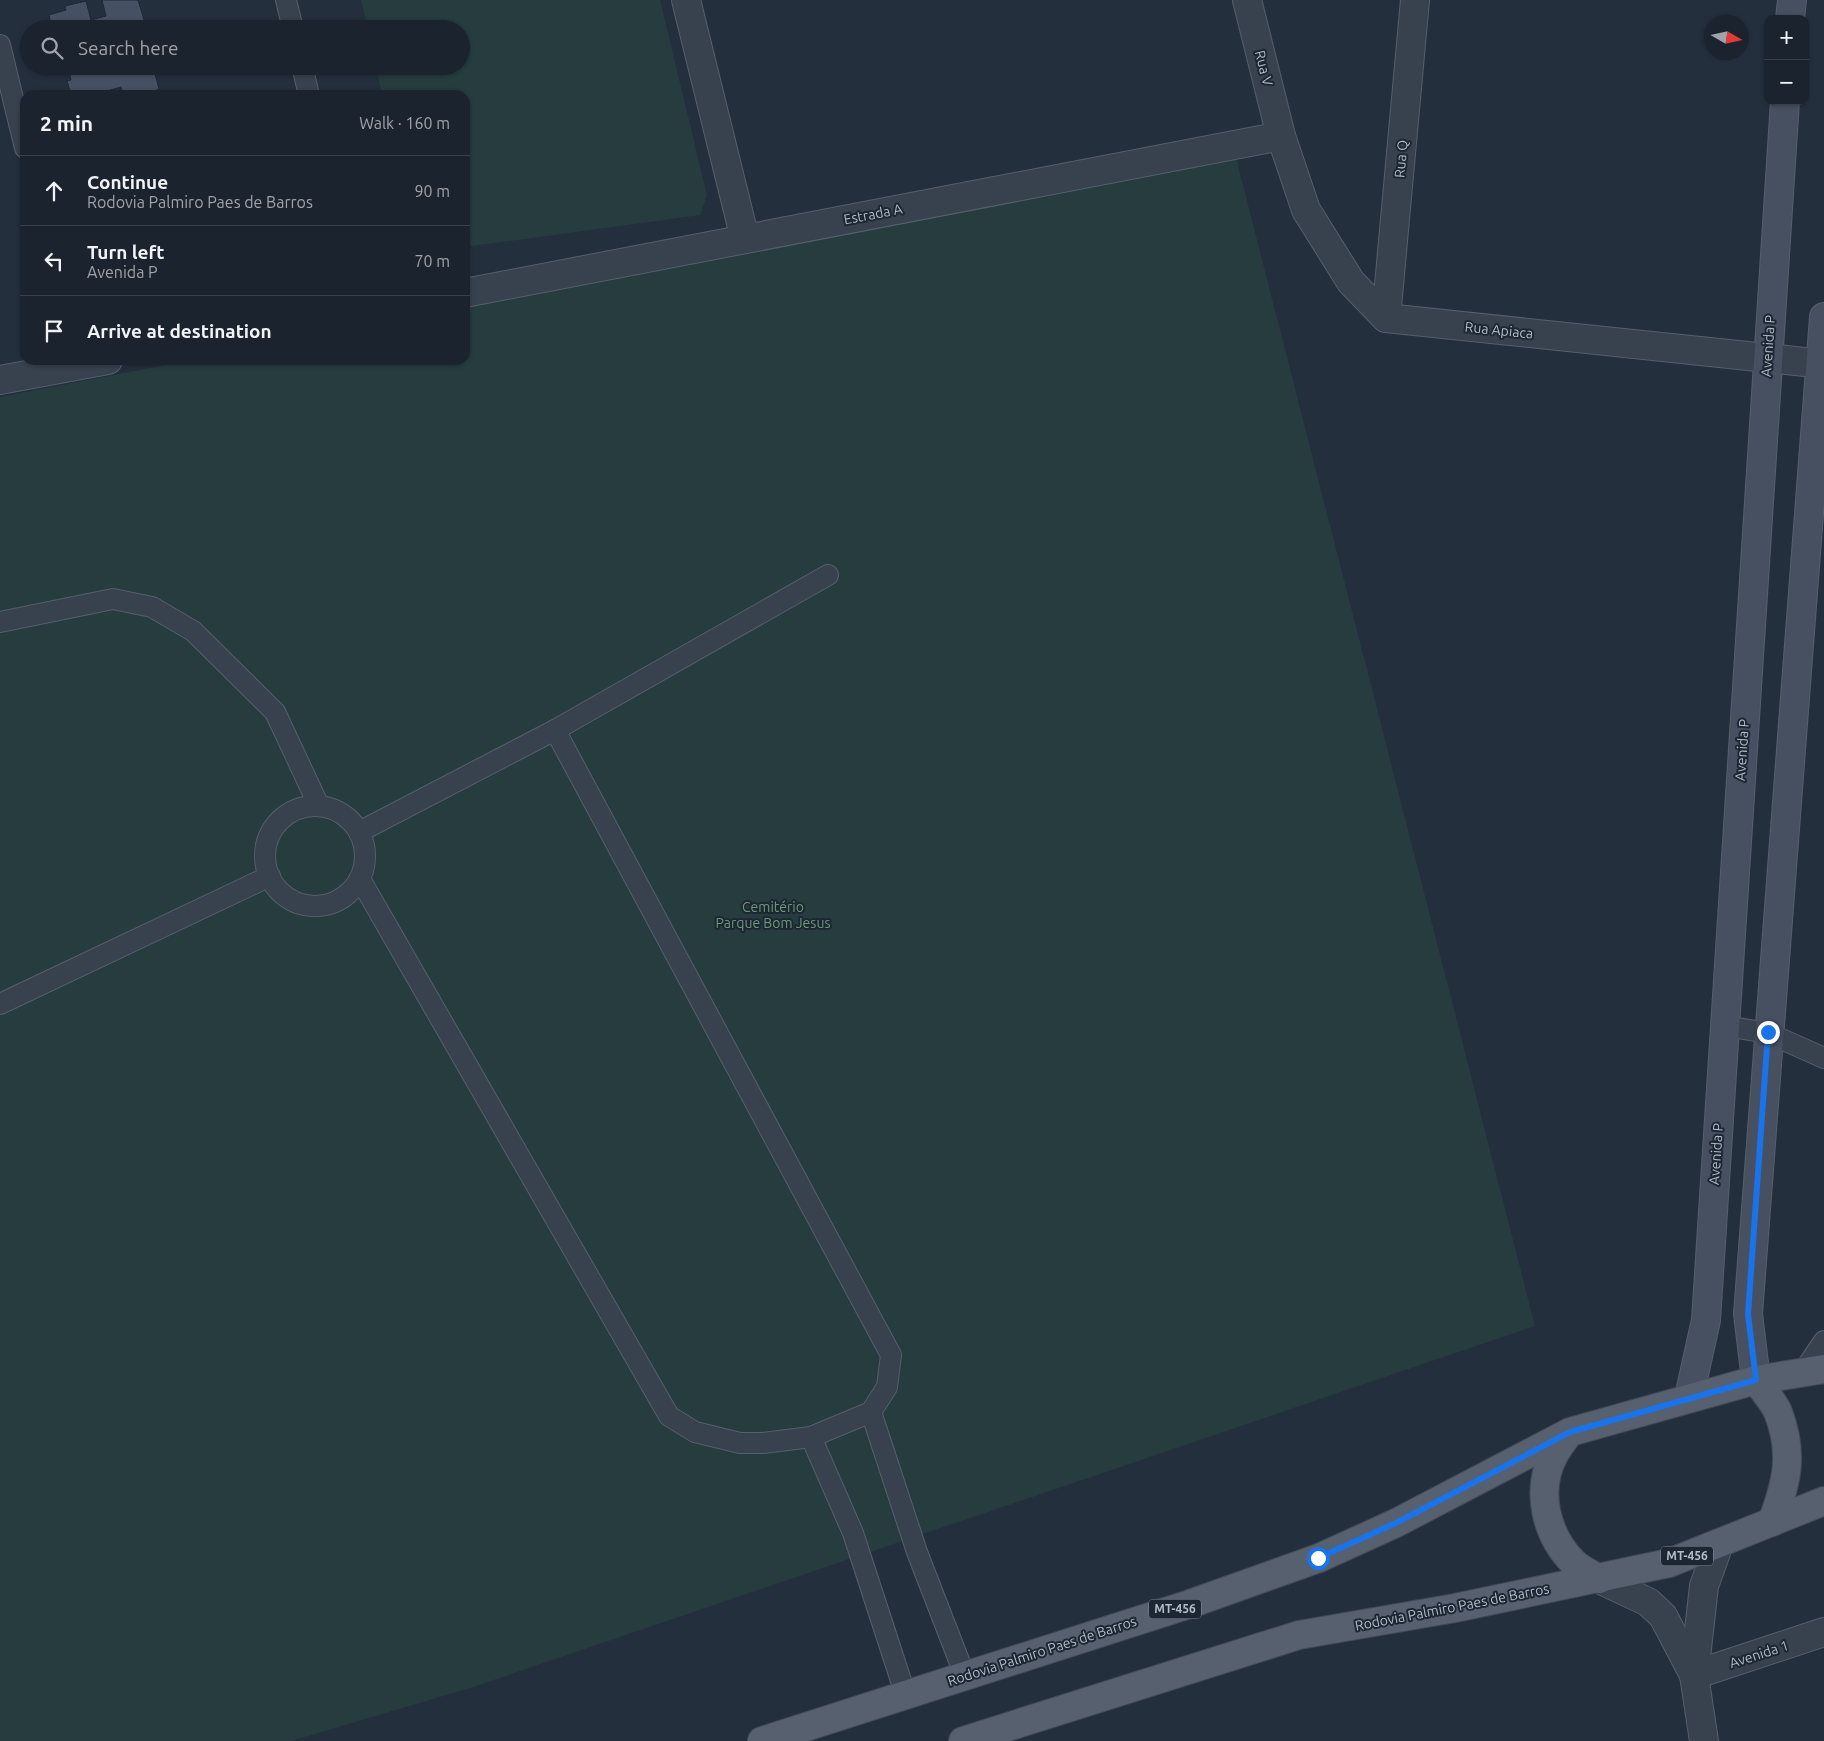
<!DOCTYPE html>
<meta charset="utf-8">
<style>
:root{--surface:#1b232e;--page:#242b36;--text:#f1f3f6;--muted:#a0a4aa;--line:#39404a}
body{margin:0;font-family:Ubuntu,sans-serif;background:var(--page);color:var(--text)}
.controls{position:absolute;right:15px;top:15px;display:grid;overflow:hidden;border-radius:10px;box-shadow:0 1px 4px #0004}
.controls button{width:45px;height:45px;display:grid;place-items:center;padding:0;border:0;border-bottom:1px solid var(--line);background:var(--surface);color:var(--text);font:25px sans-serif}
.compass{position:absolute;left:1704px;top:15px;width:45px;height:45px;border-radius:50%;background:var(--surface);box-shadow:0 1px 4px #0004;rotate:99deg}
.stop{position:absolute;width:15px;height:15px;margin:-11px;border:4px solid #1a73e8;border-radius:50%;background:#fff}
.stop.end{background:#1a73e8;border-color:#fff;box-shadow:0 1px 5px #0008}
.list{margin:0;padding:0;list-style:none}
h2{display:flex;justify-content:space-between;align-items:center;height:65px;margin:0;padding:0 20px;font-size:21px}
h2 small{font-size:16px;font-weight:400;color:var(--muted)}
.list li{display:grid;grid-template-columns:32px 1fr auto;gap:15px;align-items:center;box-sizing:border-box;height:70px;padding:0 20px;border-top:1px solid var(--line)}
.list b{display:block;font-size:19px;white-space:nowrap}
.list p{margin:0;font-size:16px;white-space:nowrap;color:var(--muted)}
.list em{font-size:16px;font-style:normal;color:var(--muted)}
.icon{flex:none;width:28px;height:28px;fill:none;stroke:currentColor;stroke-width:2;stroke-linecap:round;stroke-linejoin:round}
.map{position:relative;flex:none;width:1824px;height:1741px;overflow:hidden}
.search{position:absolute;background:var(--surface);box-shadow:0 1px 4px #0004;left:20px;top:20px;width:450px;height:55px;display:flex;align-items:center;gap:12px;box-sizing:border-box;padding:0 18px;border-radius:28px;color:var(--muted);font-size:19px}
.panel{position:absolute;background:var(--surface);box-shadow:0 1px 4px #0004;left:20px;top:90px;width:450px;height:275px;border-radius:15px}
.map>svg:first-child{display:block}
</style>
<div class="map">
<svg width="1824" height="1741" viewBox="0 0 1824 1741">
<rect width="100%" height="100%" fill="#242f3e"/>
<g fill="#263c3f">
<polygon points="361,0 660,0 707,195 700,215 465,247 465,95 382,95 376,66 461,66 461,29 368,29"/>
<polygon points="1236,158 1535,1326 470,1688 291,1741 0,1741 0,397 192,360 465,360 465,307"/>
</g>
<g fill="#455162" stroke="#1f2835">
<polygon points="102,0 138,0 145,23 140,24 141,29 52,29 49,15 66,10 65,6 86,1 91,20 106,16"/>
<polygon points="68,66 153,66 159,89 145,95 123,95 121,87 107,91 108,95 67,95 66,91 70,91 67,81 71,80"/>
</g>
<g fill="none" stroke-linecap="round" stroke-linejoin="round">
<g stroke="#565f6c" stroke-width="22">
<g id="lane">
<polyline points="286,0 293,29"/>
<polyline points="0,45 25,148"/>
<polyline points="302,66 309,95"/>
<polyline points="0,622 113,599 152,607 193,631 275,712 319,806"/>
<circle cx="315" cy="856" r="50"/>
<polyline points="359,832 555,730 828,575"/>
<polyline points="360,879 669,1416 695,1432 740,1443 763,1443 811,1437 871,1412 887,1387 891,1355 555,730"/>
<polyline points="0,1004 270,876"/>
<polyline points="1725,1026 1768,1033 1824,1058"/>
<polyline points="1803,1372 1824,1341"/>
<polyline points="871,1412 917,1552 965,1676"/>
<polyline points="811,1437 853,1533 905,1693"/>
</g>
</g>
<g stroke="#565f6c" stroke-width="30">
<g id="street">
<polyline points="686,0 745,239"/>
<polyline points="1247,0 1281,136 1306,210 1351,282 1386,318 1824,364"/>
<polyline points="465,293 1281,136"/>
<polyline points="1386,318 1415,0"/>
<polyline points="0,380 108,360"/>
<polyline points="1599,1579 1648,1602 1663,1616 1694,1675"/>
<polyline points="1694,1675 1824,1632"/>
<polyline points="1704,1741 1694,1675 1704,1586 1719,1544"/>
</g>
</g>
<g stroke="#565f6c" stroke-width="30">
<g id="secondary">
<polyline points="1790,19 1792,0"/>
<polyline points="1756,1380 1748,1314 1824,317"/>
<polyline points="1689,1397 1706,1320 1785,101"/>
</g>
</g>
<g stroke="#414a57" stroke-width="30">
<g id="primary">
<path d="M1756,1380C1763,1390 1773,1401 1778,1412C1794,1454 1787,1482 1772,1522"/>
<path d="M1569,1433C1564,1440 1558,1447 1554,1455C1535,1490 1546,1535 1573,1562C1580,1569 1591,1574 1599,1579"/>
<polyline points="762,1741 1190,1604 1319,1558 1396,1523 1570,1432 1756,1380 1824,1369"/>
<polyline points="963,1741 1299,1635 1455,1608 1669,1563 1824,1501"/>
</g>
</g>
<use href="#lane" stroke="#38414e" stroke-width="20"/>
<use href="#street" stroke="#38414e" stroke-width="28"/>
<use href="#secondary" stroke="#465061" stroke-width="28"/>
<use href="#primary" stroke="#56606e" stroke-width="28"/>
</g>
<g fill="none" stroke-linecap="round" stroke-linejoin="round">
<polyline stroke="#1a73e8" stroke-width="6" points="1318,1558 1396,1523 1570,1432 1756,1380 1748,1314 1768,1032"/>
</g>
<g text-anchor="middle" stroke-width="4" stroke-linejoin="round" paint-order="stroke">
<g fill="#1d2633" stroke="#878f9c" stroke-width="1">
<rect x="1661" y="1546.5" width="52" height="19" rx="4"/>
<rect x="1149" y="1599.5" width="52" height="19" rx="4"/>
</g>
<g font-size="12" font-weight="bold" fill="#b4bcc9">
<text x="1687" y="1560">MT-456</text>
<text x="1175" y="1613">MT-456</text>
</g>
<g font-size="14" fill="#b4bcc9" stroke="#1d2633">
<text transform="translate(1264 68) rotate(76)" y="5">Rua V</text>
<text transform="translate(1401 159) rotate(-85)" y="5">Rua Q</text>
<text transform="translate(873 214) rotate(-11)" y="5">Estrada A</text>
<text transform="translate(1499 330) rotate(6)" y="5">Rua Apiaca</text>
<text transform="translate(1768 346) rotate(-86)" y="5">Avenida P</text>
<text transform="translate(1742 750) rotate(-86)" y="5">Avenida P</text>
<text transform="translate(1716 1154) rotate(-86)" y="5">Avenida P</text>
<text transform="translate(1452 1607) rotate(-11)" y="5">Rodovia Palmiro Paes de Barros</text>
<text transform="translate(1042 1651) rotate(-18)" y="5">Rodovia Palmiro Paes de Barros</text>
<text transform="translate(1759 1654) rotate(-18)" y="5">Avenida 1</text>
</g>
<g font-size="14" fill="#6b9a76" stroke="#1d2633">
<text x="773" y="912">Cemitério<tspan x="773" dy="16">Parque Bom Jesus</tspan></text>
</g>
</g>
</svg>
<div class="controls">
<button>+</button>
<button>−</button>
</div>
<svg class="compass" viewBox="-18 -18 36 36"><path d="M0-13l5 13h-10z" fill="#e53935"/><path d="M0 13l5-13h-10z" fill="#a0a4aa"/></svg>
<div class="stop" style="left:1318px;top:1558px"></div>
<div class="stop end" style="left:1768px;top:1032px"></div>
<div class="search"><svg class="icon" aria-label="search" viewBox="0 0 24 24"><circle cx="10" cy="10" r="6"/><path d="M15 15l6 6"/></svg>Search here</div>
<section class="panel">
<h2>2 min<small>Walk · 160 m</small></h2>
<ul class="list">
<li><svg class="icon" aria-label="ahead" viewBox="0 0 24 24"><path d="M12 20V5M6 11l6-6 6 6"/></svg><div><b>Continue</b><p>Rodovia Palmiro Paes de Barros</p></div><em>90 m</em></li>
<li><svg class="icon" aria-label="left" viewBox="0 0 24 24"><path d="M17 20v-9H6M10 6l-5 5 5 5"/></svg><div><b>Turn left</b><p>Avenida P</p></div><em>70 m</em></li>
<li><svg class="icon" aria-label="arrive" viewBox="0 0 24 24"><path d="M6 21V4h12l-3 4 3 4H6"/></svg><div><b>Arrive at destination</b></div></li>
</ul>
</section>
</div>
